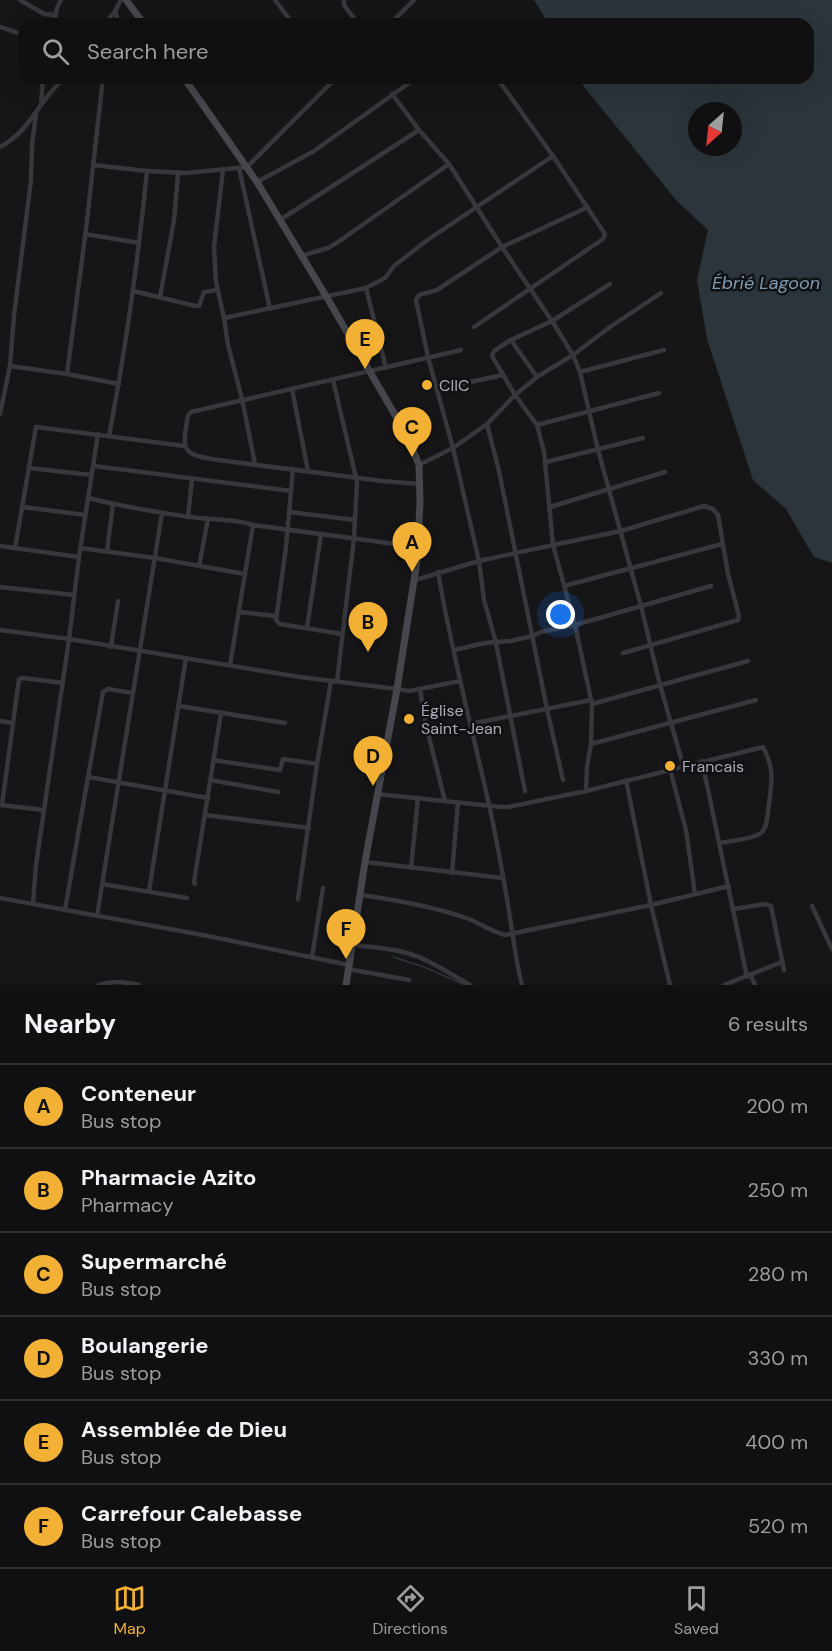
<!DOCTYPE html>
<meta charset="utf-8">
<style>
:root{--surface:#101012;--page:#19191b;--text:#f1f3f6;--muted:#9c9d9f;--line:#303032;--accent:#f2b134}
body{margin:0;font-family:"DM Sans",sans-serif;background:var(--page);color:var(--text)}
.compass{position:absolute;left:688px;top:102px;width:54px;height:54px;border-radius:50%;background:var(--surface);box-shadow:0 6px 24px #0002;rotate:207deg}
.you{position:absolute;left:561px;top:615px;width:21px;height:21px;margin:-15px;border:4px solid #fff;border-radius:50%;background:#1a73e8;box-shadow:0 0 0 9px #1a73e833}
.badge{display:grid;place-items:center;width:39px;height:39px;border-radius:50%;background:var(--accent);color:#111;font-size:20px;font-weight:700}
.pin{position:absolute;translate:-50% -50px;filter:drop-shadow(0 2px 3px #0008)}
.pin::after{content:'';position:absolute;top:32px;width:21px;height:18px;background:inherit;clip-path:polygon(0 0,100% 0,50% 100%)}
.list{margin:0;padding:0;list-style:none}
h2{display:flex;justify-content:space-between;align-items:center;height:78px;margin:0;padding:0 24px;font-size:26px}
h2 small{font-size:20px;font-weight:400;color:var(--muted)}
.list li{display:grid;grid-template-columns:39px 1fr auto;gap:18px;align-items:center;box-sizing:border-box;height:84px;padding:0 24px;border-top:2px solid var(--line)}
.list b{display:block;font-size:22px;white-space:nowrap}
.list p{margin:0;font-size:20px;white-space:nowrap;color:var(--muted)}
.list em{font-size:20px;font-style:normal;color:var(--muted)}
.icon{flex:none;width:33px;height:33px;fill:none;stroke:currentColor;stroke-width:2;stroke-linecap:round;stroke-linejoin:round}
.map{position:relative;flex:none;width:832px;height:985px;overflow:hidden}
.search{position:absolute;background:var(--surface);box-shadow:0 6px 24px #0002;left:18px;right:18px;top:18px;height:66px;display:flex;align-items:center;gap:15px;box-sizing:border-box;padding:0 21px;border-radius:18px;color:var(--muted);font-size:22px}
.sheet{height:582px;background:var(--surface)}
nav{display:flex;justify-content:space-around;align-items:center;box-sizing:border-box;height:84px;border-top:2px solid var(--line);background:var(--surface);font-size:16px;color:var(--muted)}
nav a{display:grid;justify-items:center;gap:3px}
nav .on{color:var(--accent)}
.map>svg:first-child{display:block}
</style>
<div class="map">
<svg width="832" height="985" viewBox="0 0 832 985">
<rect width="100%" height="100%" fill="#161618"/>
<path fill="#2c353c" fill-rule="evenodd" d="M534,0H832V563L814,557L786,509L753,480L707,339L697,280L708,230L676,200L577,78H808V24H549ZM697,111H733V147H697Z"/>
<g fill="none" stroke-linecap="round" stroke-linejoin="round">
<polyline stroke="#2c353c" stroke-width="1.5" points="393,957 424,967 465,985"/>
<g stroke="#37383d" stroke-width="4.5">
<polyline points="20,0 44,14 55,15"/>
<polyline points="275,0 293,24"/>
<polyline points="344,0 344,5 358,24"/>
<polyline points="116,12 117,24"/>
<polyline points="54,24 57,8 61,0"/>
<polyline points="105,24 115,11 121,0"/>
<polyline points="390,24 414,0"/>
<polyline points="0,27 24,35"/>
<polyline points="392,94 419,130 449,164 502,247 552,321 573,355 580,372 598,450 641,606 660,685 683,765"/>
<polyline points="41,105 43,78"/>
<path d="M0,147C18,138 30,121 41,105C47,96 56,87 63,78"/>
<path d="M93,165L147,171C138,260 126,348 109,436"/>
<polyline points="239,168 270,309"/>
<polyline points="223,170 214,247 216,282 224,318 228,345 242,399 255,464"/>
<polyline points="147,171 186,173 247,167 336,78"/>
<polyline points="257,182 314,151 416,78"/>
<polyline points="280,220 419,130"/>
<polyline points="85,234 139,243"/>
<polyline points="301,256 328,248 338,242 449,164"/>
<polyline points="366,288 386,368"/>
<polyline points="133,291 196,306 199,306 204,292 217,290"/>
<polyline points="160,297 174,220 178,174"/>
<polyline points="224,318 366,288 385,278 394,266 426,241 553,156"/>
<polyline points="474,327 603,239 605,234 553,156 497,78"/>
<polyline points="511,340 537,377"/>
<polyline points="10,366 67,374 119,384"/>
<polyline points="580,372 664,350"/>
<polyline points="67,374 86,229 103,78"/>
<polyline points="333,380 357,482 354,538 337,681"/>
<polyline points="292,389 308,471"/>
<polyline points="437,389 503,375"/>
<polyline points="0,414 10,366 14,315 31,180 32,145 36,114"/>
<polyline points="487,424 499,471 547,709 563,780"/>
<polyline points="537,425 659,393"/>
<polyline points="546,462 643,438"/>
<polyline points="419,465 453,448 487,424 515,395 537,377 573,355 610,327 661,293"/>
<polyline points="94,466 291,491"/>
<polyline points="29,468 92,475"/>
<polyline points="293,469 286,547 276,620 280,624 342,634"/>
<path d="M420,484L382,481L218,460C183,454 181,453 188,416L191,412L461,350"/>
<path d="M88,498C124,507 161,513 198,518C216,520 236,519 253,525L418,547"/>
<polyline points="23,507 85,515"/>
<polyline points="550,507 665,472"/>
<polyline points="289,512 355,520"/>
<polyline points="188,517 192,479"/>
<polyline points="0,546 79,557"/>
<polyline points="15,548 36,427 185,446"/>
<polyline points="80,548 155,558 245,574"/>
<polyline points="107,551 113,504"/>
<polyline points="199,566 208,519"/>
<path d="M438,572C452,656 475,739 493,823C500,859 507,895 512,931C515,949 517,967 522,985"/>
<polyline points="415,580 479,561 553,545 621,531 704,506 713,509 718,515 728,574 739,616 738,620 623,653"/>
<polyline points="564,586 722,544"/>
<polyline points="0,587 74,595"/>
<polyline points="239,612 276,616"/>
<polyline points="307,628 321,534"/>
<polyline points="0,630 69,639 300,677 397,689 409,691 460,681"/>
<polyline points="111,647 118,601"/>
<polyline points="454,650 485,643 511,641 532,636 541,632 575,625 711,586"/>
<polyline points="230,665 253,525"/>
<polyline points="420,689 425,721 445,801"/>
<polyline points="592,704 748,661"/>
<polyline points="179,706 285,723"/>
<polyline points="0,721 13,723"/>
<polyline points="470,724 591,700"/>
<polyline points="591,744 756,700"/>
<polyline points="213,760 280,770 283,759 317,764"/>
<polyline points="702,761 747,977"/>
<polyline points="670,769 686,830 695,894"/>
<polyline points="88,777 103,692 108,689 133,693"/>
<polyline points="210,780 278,792"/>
<polyline points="525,791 496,643 484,600 479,561 453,448 428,357 416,300 419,295 437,290 502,247 588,207"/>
<path d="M586,791L763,747C776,770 771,786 768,811C767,818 767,828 761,833C753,839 730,841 720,843"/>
<polyline points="377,794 501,807 508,807 586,791 587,767 591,744 592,704 575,625 553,545 544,452 537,425 515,395 492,356 494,351 511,340 552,321 610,284"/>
<polyline points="0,805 44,810"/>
<polyline points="2,805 19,679 23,678 63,683"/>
<polyline points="205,815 309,828"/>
<polyline points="365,862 503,878"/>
<polyline points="411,868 418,798"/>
<polyline points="452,873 458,802"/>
<polyline points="102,884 187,898"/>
<polyline points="195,884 194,882 221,713"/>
<polyline points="149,891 186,658"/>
<path d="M361,895C396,900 432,906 466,918C480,923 491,931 505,935L651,905L626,780"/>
<polyline points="0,898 208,936 349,965"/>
<polyline points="298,899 317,764 331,681"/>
<polyline points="33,903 36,865 69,639 79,557 98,434"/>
<polyline points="812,906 832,949"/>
<polyline points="733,909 766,904 771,906 784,970"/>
<polyline points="65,910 88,777 208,798"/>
<polyline points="97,916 162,513"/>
<path d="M352,945C371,947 389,948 407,953C429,959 450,974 470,985"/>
<polyline points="312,957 323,888"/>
<polyline points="348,969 409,980"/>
<polyline points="751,976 755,985"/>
<path d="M99,985C114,980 124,982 139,985"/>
<polyline points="670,985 651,905 729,886"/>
<polyline points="724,985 782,962"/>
</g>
<g stroke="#45474d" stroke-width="7">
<polyline points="126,0 144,24"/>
<polyline points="184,78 257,182 326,296 409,439 419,465 420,503 417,561 397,689 365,862 346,985"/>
</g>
</g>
<g fill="#f2b134" stroke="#111113" stroke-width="2">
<circle cx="427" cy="385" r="6"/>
<circle cx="409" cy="719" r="6"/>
<circle cx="670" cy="766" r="6"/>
</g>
<g text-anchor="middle" stroke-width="5" stroke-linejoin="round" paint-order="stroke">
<g font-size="16" fill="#a8adb8" stroke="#111113" text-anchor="start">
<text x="439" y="391">CIIC</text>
<text x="421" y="716">Église<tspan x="421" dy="18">Saint-Jean</tspan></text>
<text x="682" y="772">Francais</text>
</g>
<g font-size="18" font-style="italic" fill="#7f9bb3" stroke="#111113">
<text x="766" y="289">Ébrié Lagoon</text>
</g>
</g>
</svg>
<svg class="compass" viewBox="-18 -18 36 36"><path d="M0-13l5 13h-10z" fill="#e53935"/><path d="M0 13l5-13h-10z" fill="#9c9d9f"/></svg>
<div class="you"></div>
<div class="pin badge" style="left:412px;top:572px">A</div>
<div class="pin badge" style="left:368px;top:652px">B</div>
<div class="pin badge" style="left:412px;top:457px">C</div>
<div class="pin badge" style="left:373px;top:786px">D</div>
<div class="pin badge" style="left:365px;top:369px">E</div>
<div class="pin badge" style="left:346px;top:959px">F</div>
<div class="search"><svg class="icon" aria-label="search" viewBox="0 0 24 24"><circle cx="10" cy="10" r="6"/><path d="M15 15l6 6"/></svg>Search here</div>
</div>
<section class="sheet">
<h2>Nearby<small>6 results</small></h2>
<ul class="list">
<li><span class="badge">A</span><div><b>Conteneur</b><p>Bus stop</p></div><em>200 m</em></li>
<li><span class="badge">B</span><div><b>Pharmacie Azito</b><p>Pharmacy</p></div><em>250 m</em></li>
<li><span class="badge">C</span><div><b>Supermarché</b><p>Bus stop</p></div><em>280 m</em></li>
<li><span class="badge">D</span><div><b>Boulangerie</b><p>Bus stop</p></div><em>330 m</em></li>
<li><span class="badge">E</span><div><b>Assemblée de Dieu</b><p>Bus stop</p></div><em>400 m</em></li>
<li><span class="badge">F</span><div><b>Carrefour Calebasse</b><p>Bus stop</p></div><em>520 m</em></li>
</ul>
</section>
<nav>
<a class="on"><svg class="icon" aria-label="map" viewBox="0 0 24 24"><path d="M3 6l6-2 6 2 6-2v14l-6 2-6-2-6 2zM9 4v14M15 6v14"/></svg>Map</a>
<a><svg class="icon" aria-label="directions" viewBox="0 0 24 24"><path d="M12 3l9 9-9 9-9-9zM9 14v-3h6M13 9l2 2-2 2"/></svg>Directions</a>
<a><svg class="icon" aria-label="saved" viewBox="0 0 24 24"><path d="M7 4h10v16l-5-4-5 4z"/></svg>Saved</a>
</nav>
